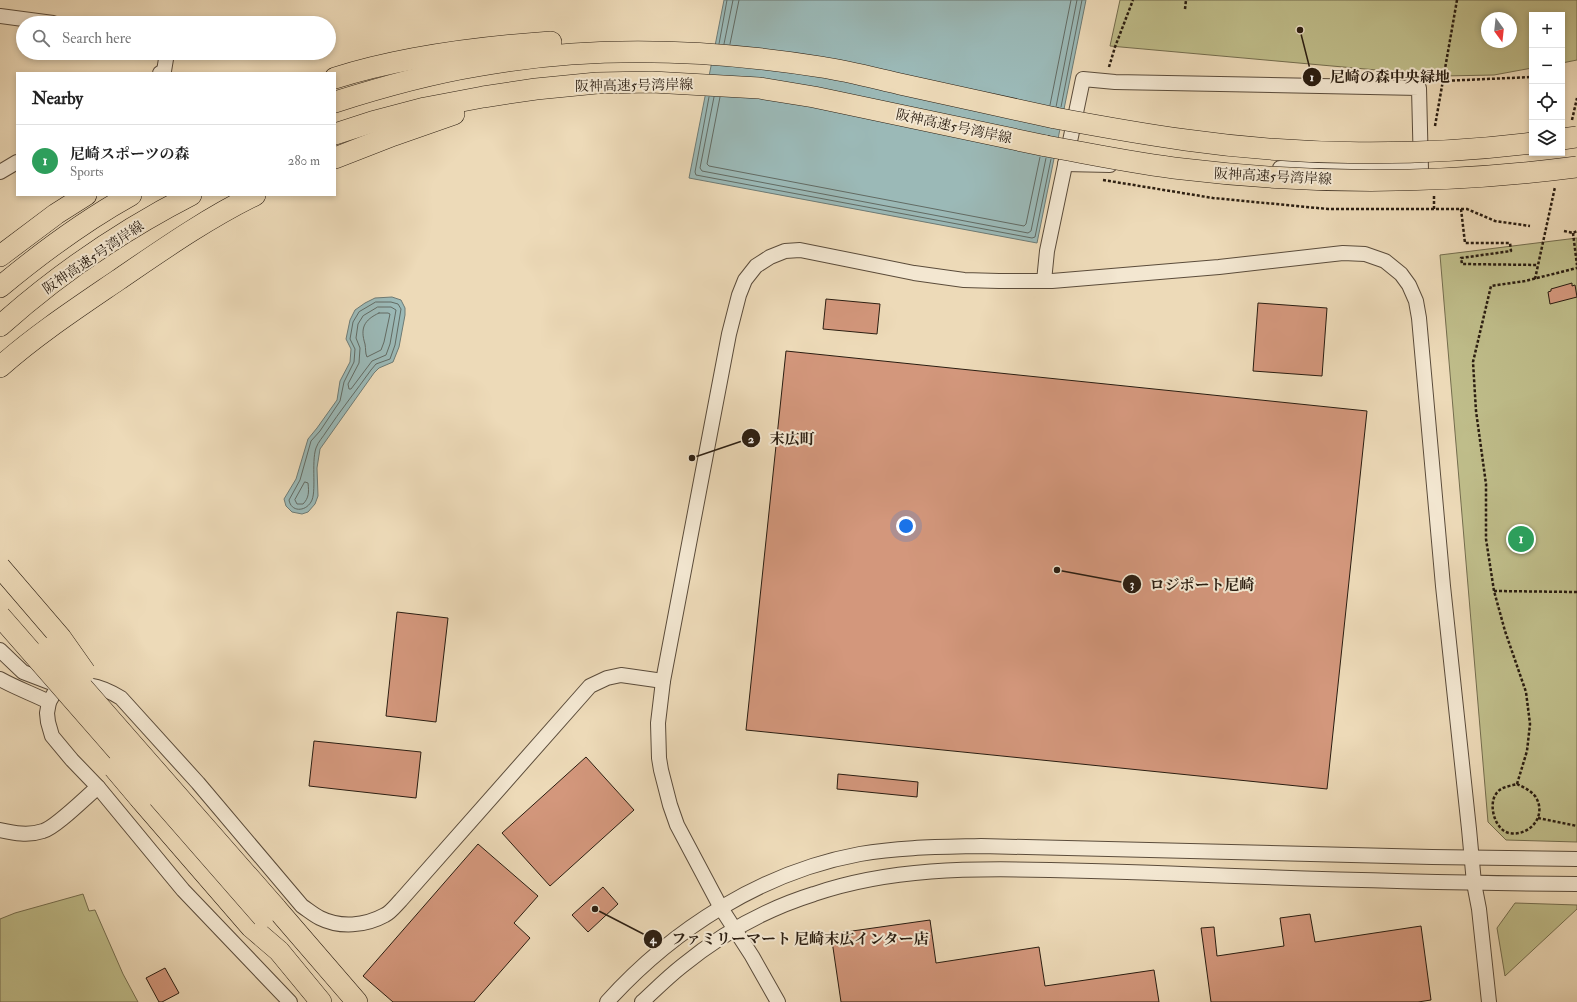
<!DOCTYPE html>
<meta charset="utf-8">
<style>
:root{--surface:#fff;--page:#f6f6f6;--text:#222;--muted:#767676;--line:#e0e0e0;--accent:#8f2418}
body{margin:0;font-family:"IM FELL Double Pica","Noto Serif JP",serif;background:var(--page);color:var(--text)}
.controls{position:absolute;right:12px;top:12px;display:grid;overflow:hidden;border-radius:0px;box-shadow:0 2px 6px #0003}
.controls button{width:36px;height:36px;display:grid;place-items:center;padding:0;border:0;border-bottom:1px solid var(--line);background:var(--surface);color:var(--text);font:20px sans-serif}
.compass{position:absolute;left:1481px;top:12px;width:36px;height:36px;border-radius:50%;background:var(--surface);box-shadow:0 2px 6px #0003;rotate:165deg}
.you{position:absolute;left:906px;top:526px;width:14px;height:14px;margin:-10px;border:3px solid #fff;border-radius:50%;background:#1a73e8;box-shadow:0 0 0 6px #1a73e833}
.badge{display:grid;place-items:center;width:26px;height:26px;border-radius:50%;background:var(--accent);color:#fff;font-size:13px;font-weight:700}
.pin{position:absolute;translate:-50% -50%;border:2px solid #fff;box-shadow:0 1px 4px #0006}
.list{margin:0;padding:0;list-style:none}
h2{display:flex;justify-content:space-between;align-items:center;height:52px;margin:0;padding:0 16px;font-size:17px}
h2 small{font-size:13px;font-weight:400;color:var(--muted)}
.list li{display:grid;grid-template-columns:26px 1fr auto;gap:12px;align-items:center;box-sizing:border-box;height:72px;padding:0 16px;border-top:1px solid var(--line)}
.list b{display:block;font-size:15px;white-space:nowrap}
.list p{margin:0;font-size:13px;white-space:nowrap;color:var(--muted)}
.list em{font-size:13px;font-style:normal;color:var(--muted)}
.icon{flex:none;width:22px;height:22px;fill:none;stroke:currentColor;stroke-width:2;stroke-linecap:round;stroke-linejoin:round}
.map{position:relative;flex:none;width:1577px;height:1002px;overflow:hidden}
.search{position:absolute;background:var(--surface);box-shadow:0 2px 6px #0003;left:16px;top:16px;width:320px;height:44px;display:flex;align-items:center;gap:10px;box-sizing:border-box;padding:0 14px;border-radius:22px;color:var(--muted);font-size:15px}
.panel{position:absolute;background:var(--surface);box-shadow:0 2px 6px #0003;left:16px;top:72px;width:320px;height:124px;border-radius:0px}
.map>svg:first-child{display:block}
</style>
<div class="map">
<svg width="1577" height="1002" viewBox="0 0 1577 1002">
<rect width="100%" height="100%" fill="#eddab8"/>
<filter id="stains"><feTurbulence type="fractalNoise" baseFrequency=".005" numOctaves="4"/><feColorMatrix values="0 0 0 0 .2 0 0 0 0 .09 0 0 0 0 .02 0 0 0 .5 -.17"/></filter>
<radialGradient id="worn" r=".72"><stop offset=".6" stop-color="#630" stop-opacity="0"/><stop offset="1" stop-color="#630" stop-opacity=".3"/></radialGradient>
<g fill="#bfbd8a" stroke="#746d4e" fill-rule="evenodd">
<path d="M1120,0H1577V60L1562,63V15H1532V68L1494,75L1443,76L1110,46ZM1487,18H1511V42H1487Z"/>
<polygon points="1577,238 1577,842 1506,840 1488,822 1440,255"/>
<polygon points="83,894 89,911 95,910 123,974 138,1002 0,1002 0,919 15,913"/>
<polygon points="1515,903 1577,905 1577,909 1505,976 1497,928"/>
</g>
<g fill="#9bb9b7" stroke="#6e7b75">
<polygon points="724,0 1086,0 1037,243 689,178"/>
<polygon points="392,297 401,300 405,308 405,315 399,347 393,362 379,368 374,373 320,449 317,468 318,496 315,504 308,512 302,514 292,512 286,506 284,499 296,479 308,439 317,428 337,400 340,381 350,362 351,349 346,339 350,320 355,310 365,303 375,298"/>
</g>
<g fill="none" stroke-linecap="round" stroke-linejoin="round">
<g stroke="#626b64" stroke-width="1">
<polyline points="719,44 727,0"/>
<polyline points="724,44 733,0"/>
<polyline points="730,44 739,0"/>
<polyline points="709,97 695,172 696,175 1032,238 1035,237 1051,159"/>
<polyline points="714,97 700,168 702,171 1028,233 1031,231 1046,158"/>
<polyline points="720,97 707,164 709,166 1024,226 1026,224 1040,157"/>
<polyline points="1050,105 1071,0"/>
<polyline points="1056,107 1077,0"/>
<polyline points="1061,107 1082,0"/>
<path d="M376,302H391L398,304L401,309L395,345L390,359L376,364L371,370C356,391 340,411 326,432C323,437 318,442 316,448C311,463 317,493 311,502C305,512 291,512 289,500L300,480L311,441L320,431L340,401L344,382L354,362L355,349L350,339L353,322L359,312Z"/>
<polygon points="378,307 391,307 396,310 390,344 386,355 372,361 351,389 349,389 348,384 359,363 360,348 356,338 358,324 363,316"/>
<path d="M379,313H388L390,314L384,342L381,350L367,357C365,353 366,349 365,344C360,328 364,320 379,313Z"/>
<path d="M305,482L308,483C309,492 309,498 303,504H297L295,500Z"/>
</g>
</g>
<g fill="#d3977c" stroke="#2a1d11">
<polygon points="1572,283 1572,286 1575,285 1577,297 1550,304 1548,292 1551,291 1551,289"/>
<polygon points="826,299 880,304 877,334 823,329"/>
<polygon points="1258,303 1327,308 1322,376 1253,371"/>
<polygon points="786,351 1367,411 1327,789 746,730"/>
<polygon points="397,612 448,618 436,722 386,716"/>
<polygon points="314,741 421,752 416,798 309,786"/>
<polygon points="586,757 634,810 550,886 502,833"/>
<polygon points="838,774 918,782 917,797 837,789"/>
<polygon points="478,844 538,896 514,923 530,938 474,1002 393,1002 363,976"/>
<polygon points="603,887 618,904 588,932 572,915"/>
<polygon points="1310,914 1315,942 1421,926 1431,1000 1418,1002 1211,1002 1201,928 1214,927 1217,956 1284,946 1280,918"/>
<polygon points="930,920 936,963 1039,947 1045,986 1154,970 1159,1002 841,1002 831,934"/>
<polygon points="165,968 179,993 162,1002 159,1002 146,978"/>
</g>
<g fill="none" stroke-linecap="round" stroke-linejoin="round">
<g stroke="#5b4c3b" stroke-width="16">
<g id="minor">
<polyline points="0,16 53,23"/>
<polyline points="160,73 164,71 167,53"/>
<polyline points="1065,164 1110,165"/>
<polyline points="0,172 17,162"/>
<polyline points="1044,281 1047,251 1083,79 1115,82 1419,88 1421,170 1280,168"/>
<polyline points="0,650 23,672 57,685"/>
<path d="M0,679C16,688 33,694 49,702"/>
<path d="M0,830C14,833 28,836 43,831C55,828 86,797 98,787"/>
<path d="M290,1002L183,890L98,787L72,760L52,736L48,722L47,713L49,702L56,690C81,680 100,685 121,698L198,783L302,906C308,910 314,915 320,918C340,928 365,926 385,915C391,912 396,905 401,900L590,686L607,678L621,675L663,681"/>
<path d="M607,1002C673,929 762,872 860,854C900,847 941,847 981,846L1432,857L1577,859"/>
<path d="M642,1002C655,990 668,977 682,966C721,934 766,909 814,894C890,868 971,868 1050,870C1094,871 1138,872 1182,874C1314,879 1445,883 1577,884"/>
<polyline points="778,1002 752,956 721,908 677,825 670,805 661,770 659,758 658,723 663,681 704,465 729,334 739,295 745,280 756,266 770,257 785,251 800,250 914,273 964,280 999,281 1052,281 1219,267 1343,253 1365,254 1385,261 1401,274 1409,285 1416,301 1419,318 1443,586 1469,829 1474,883 1479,909 1489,1002"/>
</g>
</g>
<g stroke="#2a1d11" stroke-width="22">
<g id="highway">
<path d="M335,78C404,56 479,47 551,42"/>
<path d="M335,102C382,87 429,74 477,66C590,45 708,49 821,67C848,71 874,78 900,84C952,95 1003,107 1055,118"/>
<polyline points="335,134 372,122 425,108 483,97 536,89 597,83 652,82 759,88 814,97 1046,146"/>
<polyline points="335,158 394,135 454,114"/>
<polyline points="0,256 56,214 86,195"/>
<path d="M0,287C41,253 84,221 131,195"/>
<path d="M0,326C57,275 123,230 191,195"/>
<path d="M0,367C36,335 77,308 118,280C162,250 206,219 255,195"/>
<polyline points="0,592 48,648"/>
<polyline points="141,800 251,927 279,951 321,1002"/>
<polyline points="275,907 357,1002"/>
</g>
</g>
<g stroke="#2a1d11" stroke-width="2.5" stroke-dasharray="3 2" stroke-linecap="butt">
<polyline points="1185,9 1186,0"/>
<polyline points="1109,67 1115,47 1133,0"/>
<polyline points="1562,75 1565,75"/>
<polyline points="1442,81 1532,77"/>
<polyline points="1572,120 1577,98"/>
<polyline points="1435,126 1457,0"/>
<polyline points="1103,180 1213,198 1328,209 1467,209 1495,221 1530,226"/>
<polyline points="1434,209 1434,195"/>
<polyline points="1461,209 1465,243 1510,243 1511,251 1461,258 1462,264 1538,265"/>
<polyline points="1564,231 1573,233 1577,231"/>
<polyline points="1573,233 1577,265"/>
<polyline points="1535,279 1555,187"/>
<polyline points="1494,591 1577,592"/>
<polyline points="1517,784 1527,751 1530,724 1526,692 1505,631 1494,591 1486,539 1486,484 1476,411 1473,362 1491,286 1525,281 1577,268"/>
<path d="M1517,784C1523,787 1530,790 1535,796C1548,815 1530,837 1509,833C1495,830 1488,805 1496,794C1500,787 1510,786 1517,784Z"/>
<polyline points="1538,818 1577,826"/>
</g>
<use href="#minor" stroke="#f3e7d1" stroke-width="14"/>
<use href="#highway" stroke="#eddab8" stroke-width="21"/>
<g stroke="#2a1d11" stroke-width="22" stroke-linecap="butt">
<g id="highway-bridge">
<path d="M1055,118C1098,126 1142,134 1186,140C1298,156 1419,157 1532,143"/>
<polyline points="1562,139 1577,137"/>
<path d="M1046,146C1091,154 1137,164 1183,169C1314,185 1446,184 1577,167"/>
<polyline points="0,567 61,638 85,672"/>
<polyline points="0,616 263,917"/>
<polyline points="48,648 275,907"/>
<polyline points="114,768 141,800"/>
</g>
</g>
<use href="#highway-bridge" stroke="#eddab8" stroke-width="21"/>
</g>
<g text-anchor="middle" stroke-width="4" stroke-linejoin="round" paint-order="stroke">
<g font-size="14" fill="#2a1d11" stroke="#f3e7d1">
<text transform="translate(634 85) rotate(-1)" y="5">阪神高速5号湾岸線</text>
<text transform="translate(954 126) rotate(12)" y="5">阪神高速5号湾岸線</text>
<text transform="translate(1273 176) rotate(3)" y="5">阪神高速5号湾岸線</text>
<text transform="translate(93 257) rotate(-34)" y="5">阪神高速5号湾岸線</text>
</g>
</g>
<path fill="none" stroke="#2a1d11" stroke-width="1.5" d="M1300 30L1312 77M692 458L751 438M1057 570L1132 584M595 909L653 939"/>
<g fill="#2a1d11" stroke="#f3e7d1" stroke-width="1.5">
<circle cx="1300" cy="30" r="4"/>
<circle cx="692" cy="458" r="4"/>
<circle cx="1057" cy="570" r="4"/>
<circle cx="595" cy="909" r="4"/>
<circle cx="1312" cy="77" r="10"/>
<circle cx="751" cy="438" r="10"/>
<circle cx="1132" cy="584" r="10"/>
<circle cx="653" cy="939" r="10"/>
</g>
<g font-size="12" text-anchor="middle" font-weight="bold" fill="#fff">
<text x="1312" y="81">1</text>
<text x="751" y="443">2</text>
<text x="1132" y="588">3</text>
<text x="653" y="943">4</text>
</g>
<g font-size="15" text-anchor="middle" font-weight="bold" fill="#2a1d11" stroke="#f3e7d1" stroke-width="4" stroke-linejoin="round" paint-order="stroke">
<text x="1390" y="82">尼崎の森中央緑地</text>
<text x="792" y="444">末広町</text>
<text x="1202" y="590">ロジポート尼崎</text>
<text x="800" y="944">ファミリーマート 尼崎末広インター店</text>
</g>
<rect width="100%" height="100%" filter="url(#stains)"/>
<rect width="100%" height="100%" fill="url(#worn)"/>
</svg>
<div class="controls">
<button>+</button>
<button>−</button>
<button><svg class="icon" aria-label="locate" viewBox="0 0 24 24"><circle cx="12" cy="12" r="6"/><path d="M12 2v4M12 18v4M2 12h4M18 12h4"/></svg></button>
<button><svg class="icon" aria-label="layers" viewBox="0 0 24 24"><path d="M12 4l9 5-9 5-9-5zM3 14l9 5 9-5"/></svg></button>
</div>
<svg class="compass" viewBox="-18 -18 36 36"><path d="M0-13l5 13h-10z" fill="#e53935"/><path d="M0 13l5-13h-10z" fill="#767676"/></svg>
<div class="you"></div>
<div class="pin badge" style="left:1521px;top:539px;background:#2e9e5b">1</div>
<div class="search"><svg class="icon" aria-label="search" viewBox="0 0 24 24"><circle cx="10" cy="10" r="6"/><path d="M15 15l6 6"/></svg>Search here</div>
<section class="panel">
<h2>Nearby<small></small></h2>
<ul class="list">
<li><span class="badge" style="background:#2e9e5b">1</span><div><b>尼崎スポーツの森</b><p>Sports</p></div><em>280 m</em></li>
</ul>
</section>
</div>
